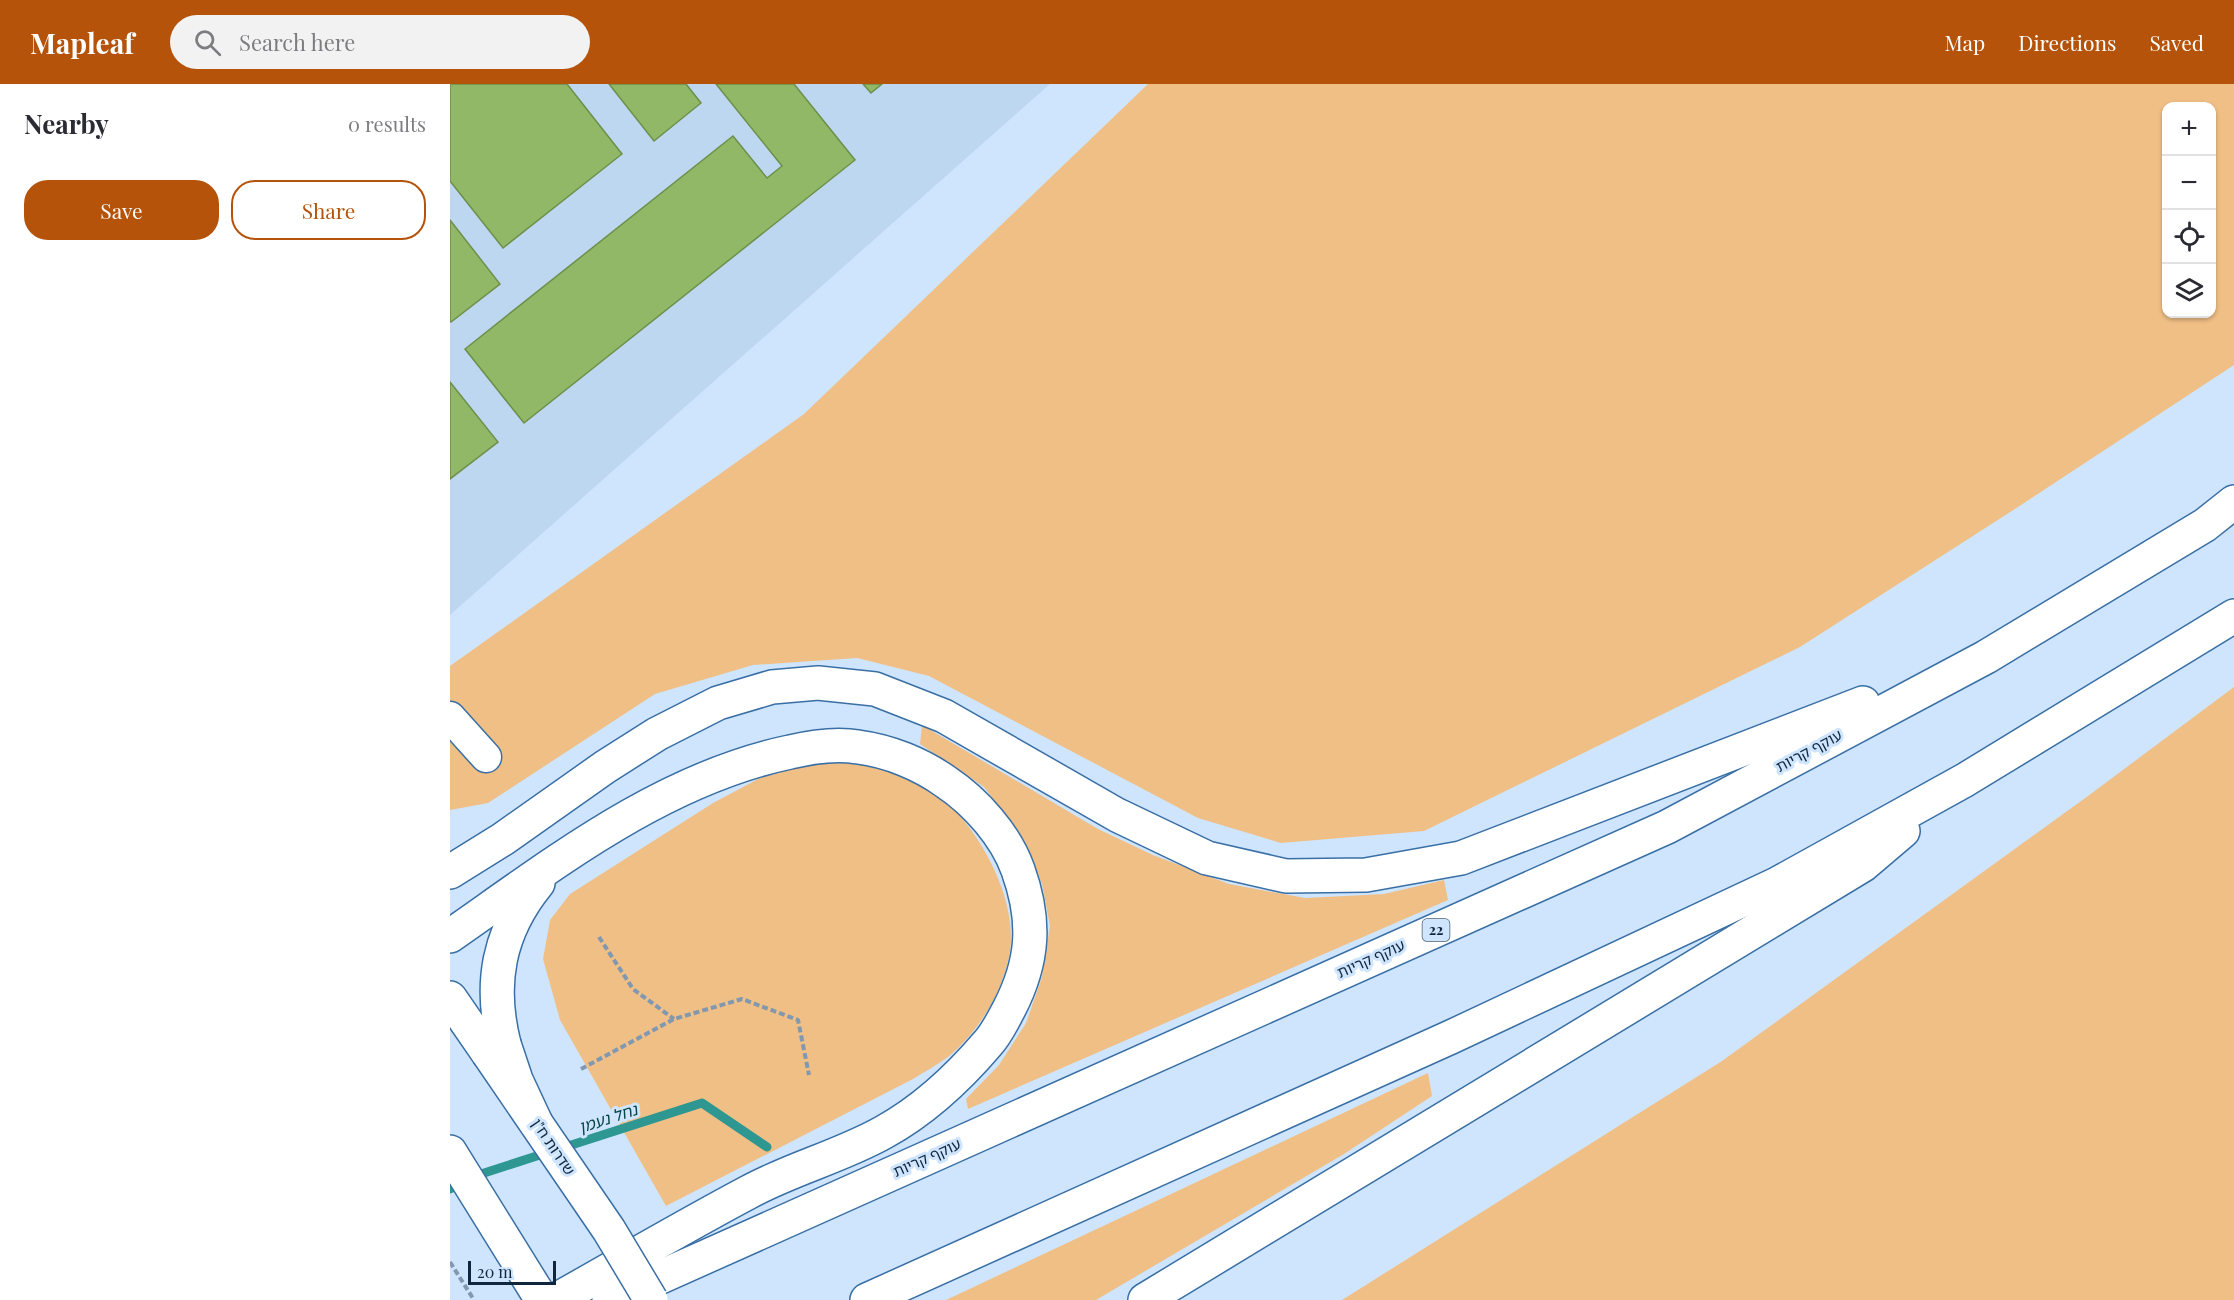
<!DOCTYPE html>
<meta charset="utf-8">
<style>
:root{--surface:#fff;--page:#f2f2f3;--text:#2b2b33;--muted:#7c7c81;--line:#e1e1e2;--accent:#b45309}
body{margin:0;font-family:"Playfair Display","Noto Sans Hebrew",serif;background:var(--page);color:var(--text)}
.controls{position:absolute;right:18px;top:18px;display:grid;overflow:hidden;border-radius:12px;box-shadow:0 2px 4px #0004}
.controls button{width:54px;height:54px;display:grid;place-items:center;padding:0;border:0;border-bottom:2px solid var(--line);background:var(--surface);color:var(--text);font:30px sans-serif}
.scale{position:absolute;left:18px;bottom:15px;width:88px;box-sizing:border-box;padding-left:6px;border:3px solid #0f263c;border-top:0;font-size:16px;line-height:21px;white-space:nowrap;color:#0f263c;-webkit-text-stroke:4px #cee5fd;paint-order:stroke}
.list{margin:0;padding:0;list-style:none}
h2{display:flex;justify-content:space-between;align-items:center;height:78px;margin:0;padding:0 24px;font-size:26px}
h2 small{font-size:20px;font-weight:400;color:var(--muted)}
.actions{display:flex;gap:12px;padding:18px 24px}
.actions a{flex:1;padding:14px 0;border:2px solid var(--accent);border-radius:24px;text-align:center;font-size:21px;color:var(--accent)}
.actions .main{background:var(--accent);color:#fff}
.icon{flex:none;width:33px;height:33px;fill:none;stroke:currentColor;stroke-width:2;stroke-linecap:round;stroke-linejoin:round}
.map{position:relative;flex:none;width:1784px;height:1216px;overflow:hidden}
header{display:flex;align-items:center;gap:36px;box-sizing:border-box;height:84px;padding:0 30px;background:var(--accent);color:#fff}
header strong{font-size:28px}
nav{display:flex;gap:33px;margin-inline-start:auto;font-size:21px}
.search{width:420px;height:54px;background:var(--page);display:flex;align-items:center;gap:15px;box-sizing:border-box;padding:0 21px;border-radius:33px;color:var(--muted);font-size:22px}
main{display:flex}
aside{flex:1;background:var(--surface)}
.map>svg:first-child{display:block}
</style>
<header>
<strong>Mapleaf</strong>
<div class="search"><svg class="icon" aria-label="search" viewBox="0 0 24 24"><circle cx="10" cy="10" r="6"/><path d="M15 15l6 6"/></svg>Search here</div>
<nav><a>Map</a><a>Directions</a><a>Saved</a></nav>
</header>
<main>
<aside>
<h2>Nearby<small>0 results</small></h2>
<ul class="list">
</ul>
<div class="actions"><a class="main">Save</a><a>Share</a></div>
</aside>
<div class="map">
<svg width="1784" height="1216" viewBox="0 0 1784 1216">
<rect width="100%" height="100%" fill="#cee5fd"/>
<polygon fill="#bed7f1" points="0,0 600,0 0,531"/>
<g fill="#f0bf86" fill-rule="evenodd">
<path d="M698,0H1784V281L1568,423L1350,563L974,747L831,759L748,734L479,592L407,574L303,581L205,610L38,719L0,726V582L354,330ZM1716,22H1762V230H1716Z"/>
<polygon points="1784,603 1784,1216 892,1216 1272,977 1638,712"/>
<polygon points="472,641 648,745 703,771 779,800 855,814 934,810 994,796 998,816 518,1025 516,1015 549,981 576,939 592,893 600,842 592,800 578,765 554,730 534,703 470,660"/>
<path d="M363,679C381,679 404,676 422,681C445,687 478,701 496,717C534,753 572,824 558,877C549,914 527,949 498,973C487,981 474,988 463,995L216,1122L110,936L93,875L100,836L120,810L263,719L310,694Z"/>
<polygon points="978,989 982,1012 894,1070 646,1216 496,1216"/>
</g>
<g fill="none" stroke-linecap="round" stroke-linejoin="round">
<g stroke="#2e9792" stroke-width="9">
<polyline points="112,1064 252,1019 317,1063"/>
<polyline points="0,1105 28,1091 99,1068"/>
</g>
</g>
<g fill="#91b867" stroke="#6e8f4a" stroke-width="1.5">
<polygon points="0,0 117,0 172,70 53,164 0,97"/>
<polygon points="159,0 236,0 251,19 204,57"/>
<polygon points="266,0 344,0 405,76 74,339 15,265 283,52 317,94 332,82"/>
<polygon points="413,0 432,0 421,9"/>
<polygon points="0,136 50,200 1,238 0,237"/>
<polygon points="0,298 48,358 0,395"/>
</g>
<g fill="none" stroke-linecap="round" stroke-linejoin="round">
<g stroke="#396fa5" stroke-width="33">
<polyline id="minor" points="0,633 36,673"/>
</g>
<g stroke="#396fa5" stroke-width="36">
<g id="tertiary">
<polyline points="0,914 38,969"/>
<polyline points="0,1068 92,1216"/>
</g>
</g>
<g stroke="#396fa5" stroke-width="36">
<g id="motorway">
<polyline points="0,788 53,755 155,683 207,650 268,619 322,603 368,599 425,605 494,632 667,731 757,774 836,792 916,791 1011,774 1413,619"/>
<path d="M0,852C105,779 212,695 340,668C361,663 386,659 408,663C439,667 471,680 496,698C526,718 556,752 568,786C586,836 584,877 559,925C553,936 547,949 538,959C509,993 474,1026 434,1048C392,1072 340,1085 297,1109C233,1143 170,1180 106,1216"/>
<path d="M54,960C39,900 48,848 88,799"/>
<polyline points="159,1216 1217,743 1536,573 1755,441 1784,418"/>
<polyline points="417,1216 1001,953 1327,800 1515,696 1784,532"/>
<polyline points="695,1216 1413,781 1453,747"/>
</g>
</g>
<g stroke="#8198af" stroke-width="4" stroke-dasharray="6 3" stroke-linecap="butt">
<polyline points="149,853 183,905 224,935"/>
<polyline points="131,985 224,935 292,915 348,936 359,991"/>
<polyline points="0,1178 24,1216"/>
</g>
<use href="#minor" stroke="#fff" stroke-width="30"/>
<use href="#tertiary" stroke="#fff" stroke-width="33"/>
<use href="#motorway" stroke="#fff" stroke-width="33"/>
<g stroke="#396fa5" stroke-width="36" stroke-linecap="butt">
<polyline id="tertiary-bridge" points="38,969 159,1146 201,1216"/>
</g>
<g stroke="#396fa5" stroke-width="36" stroke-linecap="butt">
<polyline id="motorway-bridge" points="54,960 66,996 86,1039"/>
</g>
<use href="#tertiary-bridge" stroke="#fff" stroke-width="33"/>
<use href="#motorway-bridge" stroke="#fff" stroke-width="33"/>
</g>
<g text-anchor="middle" stroke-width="6" stroke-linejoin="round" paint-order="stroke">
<rect fill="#cee5fd" stroke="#485f76" stroke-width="1.5" x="972.5" y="835" width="27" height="22" rx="4.5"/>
<g font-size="14" font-weight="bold" fill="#0f263c">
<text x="986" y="851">22</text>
</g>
<g font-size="15" fill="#0f263c" stroke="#cee5fd">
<text transform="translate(1359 667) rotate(-28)" y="5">עוקף קריות</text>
<text transform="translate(921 875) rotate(-24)" y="5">עוקף קריות</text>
<text transform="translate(103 1063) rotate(56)" y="5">שדרות ח"ן</text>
<text transform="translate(477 1074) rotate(-24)" y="5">עוקף קריות</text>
</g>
<g font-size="16" font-style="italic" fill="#064643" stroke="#cee5fd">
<text transform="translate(158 1034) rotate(-18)" y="6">נחל נעמן</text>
</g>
</g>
</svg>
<div class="controls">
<button>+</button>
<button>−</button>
<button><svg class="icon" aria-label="locate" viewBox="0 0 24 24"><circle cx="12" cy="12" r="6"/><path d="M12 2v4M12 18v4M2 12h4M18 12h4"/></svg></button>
<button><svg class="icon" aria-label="layers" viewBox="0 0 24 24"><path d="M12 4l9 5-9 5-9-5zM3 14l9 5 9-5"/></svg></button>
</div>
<div class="scale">20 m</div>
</div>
</main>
